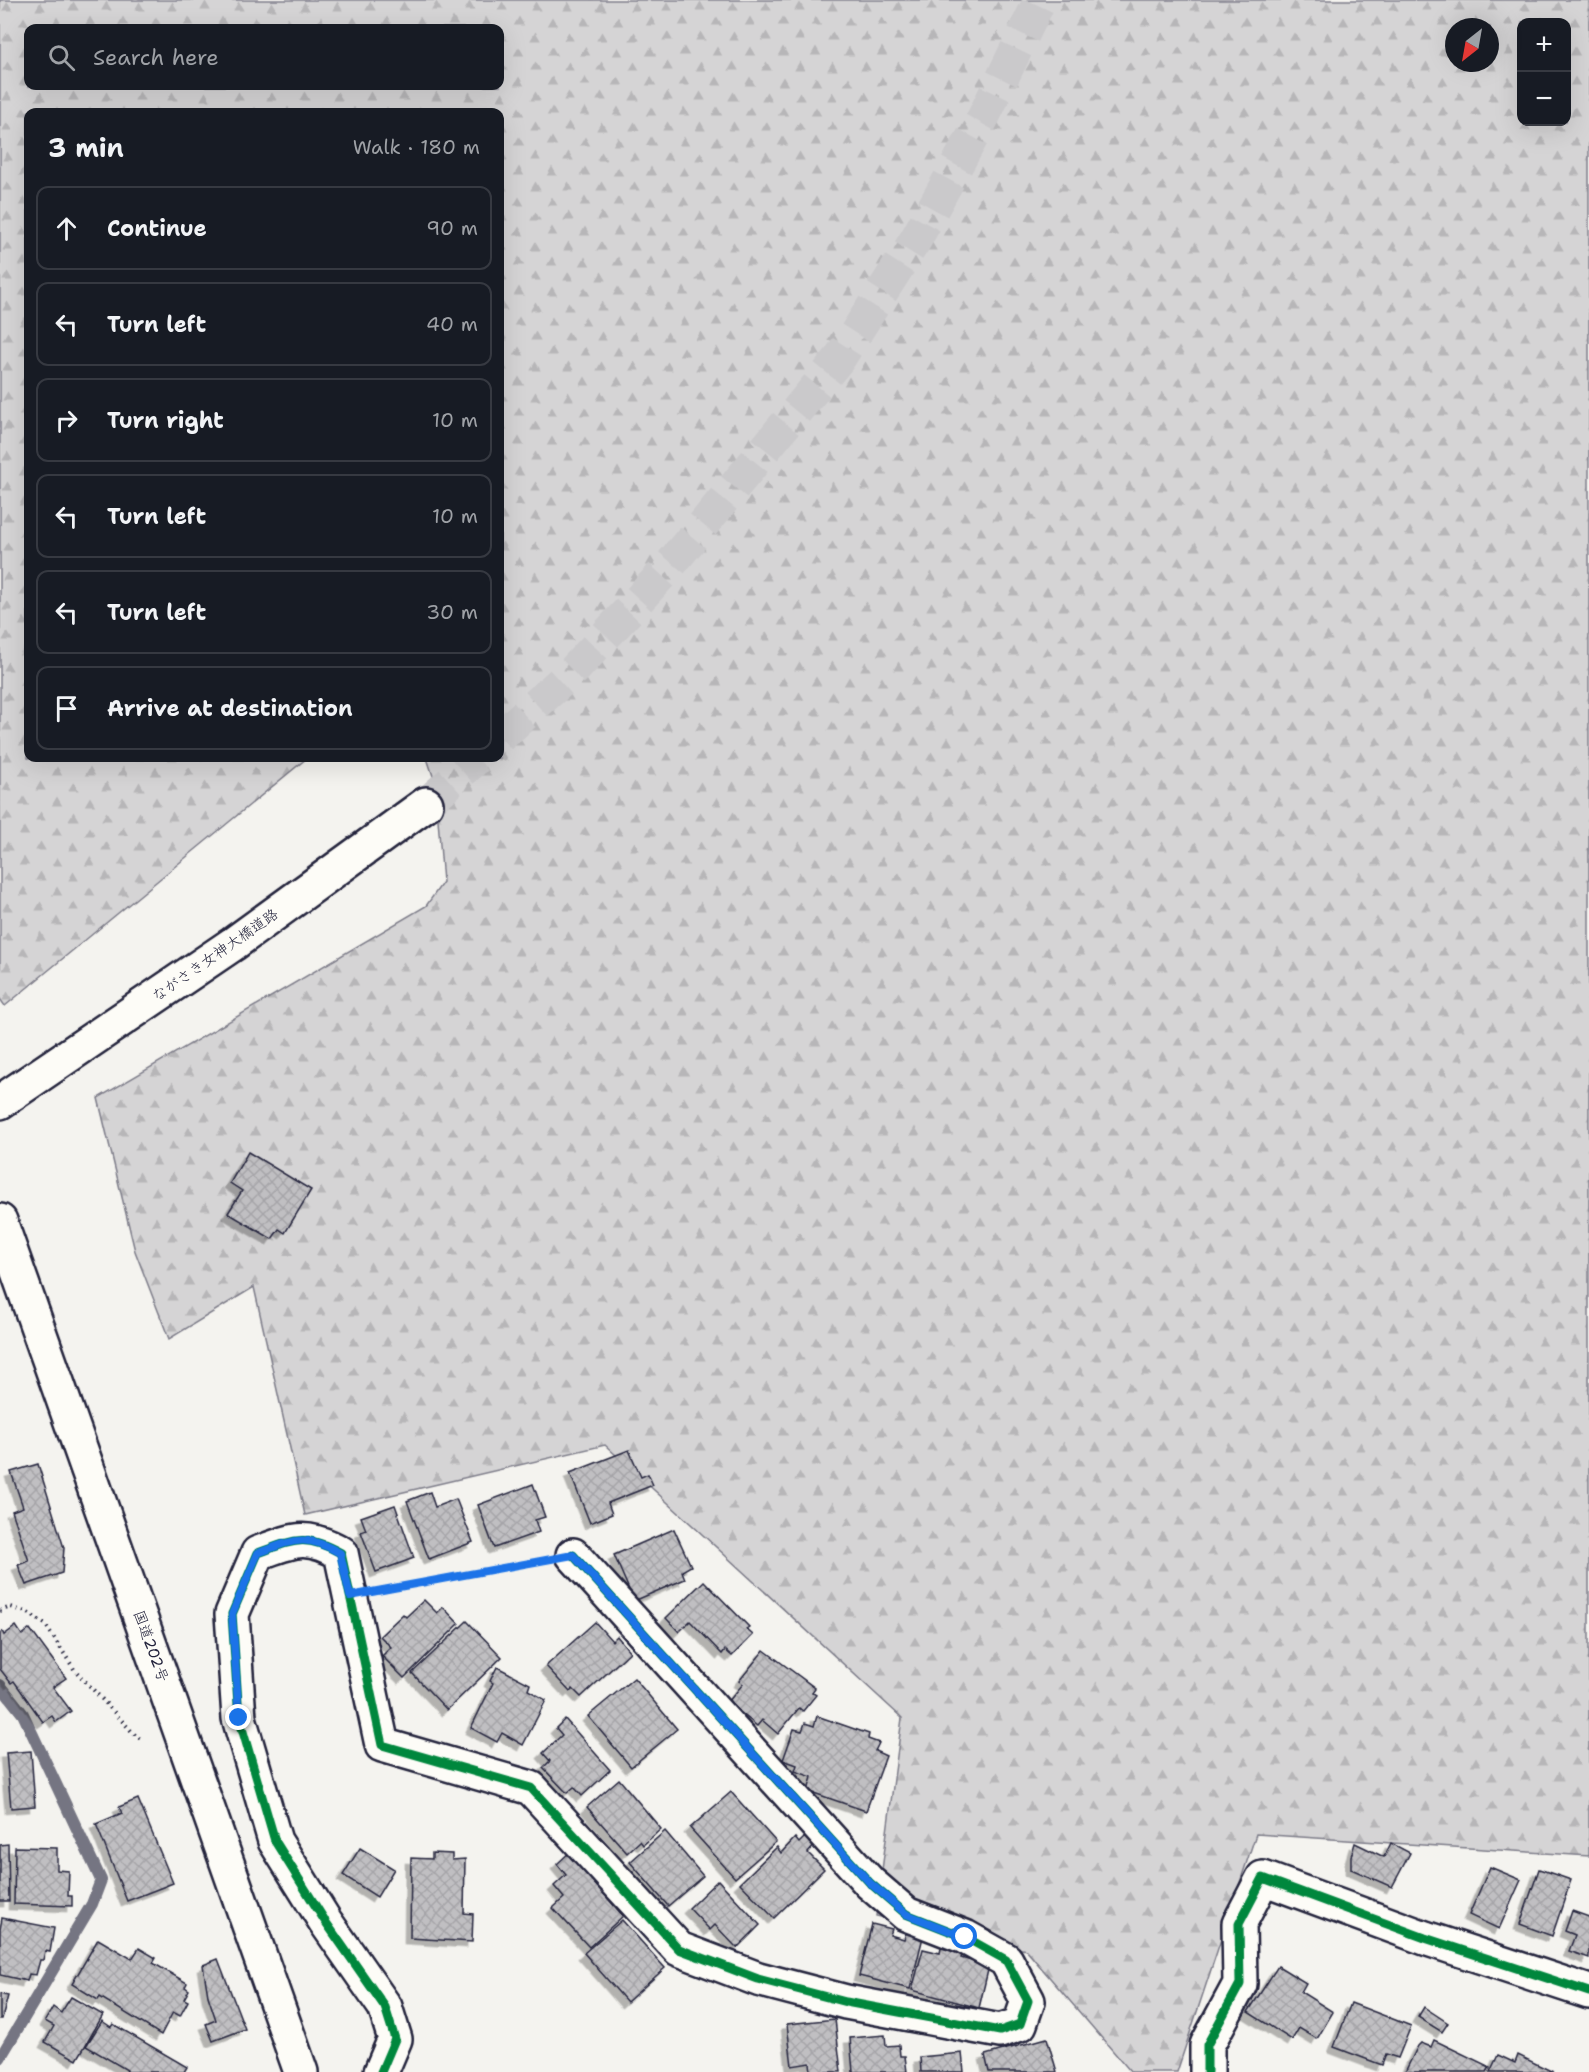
<!DOCTYPE html>
<meta charset="utf-8">
<style>
:root{--surface:#171b24;--page:#242831;--text:#f1f3f6;--muted:#9ea1a6;--line:#363941}
body{margin:0;font-family:"Shantell Sans","Klee One",sans-serif;background:var(--page);color:var(--text)}
.controls{position:absolute;right:18px;top:18px;display:grid;overflow:hidden;border-radius:12px;box-shadow:0 6px 24px #0002}
.controls button{width:54px;height:54px;display:grid;place-items:center;padding:0;border:0;border-bottom:2px solid var(--line);background:var(--surface);color:var(--text);font:30px sans-serif}
.compass{position:absolute;left:1445px;top:18px;width:54px;height:54px;border-radius:50%;background:var(--surface);box-shadow:0 6px 24px #0002;rotate:211deg}
.stop{position:absolute;width:18px;height:18px;margin:-14px;border:4px solid #1a73e8;border-radius:50%;background:#fff}
.stop.end{background:#1a73e8;border-color:#fff;box-shadow:0 2px 6px #0008}
.list{margin:0;padding:0;list-style:none}
h2{display:flex;justify-content:space-between;align-items:center;height:78px;margin:0;padding:0 24px;font-size:26px}
h2 small{font-size:20px;font-weight:400;color:var(--muted)}
.list li{display:grid;grid-template-columns:39px 1fr auto;gap:18px;align-items:center;box-sizing:border-box;height:84px;margin:0 12px 12px;padding:0 12px;border:2px solid var(--line);border-radius:12px}
.list b{display:block;font-size:22px;white-space:nowrap}
.list em{font-size:20px;font-style:normal;color:var(--muted)}
.icon{flex:none;width:33px;height:33px;fill:none;stroke:currentColor;stroke-width:2;stroke-linecap:round;stroke-linejoin:round}
.map{position:relative;flex:none;width:1589px;height:2072px;overflow:hidden}
.search{position:absolute;background:var(--surface);box-shadow:0 6px 24px #0002;left:24px;top:24px;width:480px;height:66px;display:flex;align-items:center;gap:15px;box-sizing:border-box;padding:0 21px;border-radius:12px;color:var(--muted);font-size:22px}
.panel{position:absolute;background:var(--surface);box-shadow:0 6px 24px #0002;left:24px;top:108px;width:480px;height:654px;border-radius:12px}
.map>svg:first-child{display:block}
</style>
<div class="map">
<svg width="1589" height="2072" viewBox="0 0 1589 2072">
<defs>
<pattern id="forest-firs" width="22" height="20" patternUnits="userSpaceOnUse" patternTransform="scale(1.5)"><rect width="22" height="20" fill="#d5d4d5"/><path d="M5 1l3.5 6h-7zM16 11l3.5 6h-7z" fill="#b7b6b8"/></pattern>
<pattern id="building-cross-hatch" width="8" height="8" patternUnits="userSpaceOnUse" patternTransform="scale(1.5)"><rect width="8" height="8" fill="#c0bfc2"/><path d="M0 0l8 8M0 8l8-8" fill="none" stroke="#a5a4a8"/></pattern>
<filter id="shadow"><feDropShadow dx="-5.5" dy="5.5" stdDeviation="0" flood-color="#0004"/></filter>
</defs>
<rect width="100%" height="100%" fill="#f4f3ef"/>
<filter id="ink" filterUnits="userSpaceOnUse"><feTurbulence type="fractalNoise" baseFrequency=".0167" numOctaves="2"/><feDisplacementMap in="SourceGraphic" scale="12" xChannelSelector="R" yChannelSelector="G"/><feConvolveMatrix kernelMatrix="1 2 1 2 8 2 1 2 1" color-interpolation-filters="sRGB"/></filter>
<g filter="url(#ink)">
<path fill="url(#forest-firs)" stroke="#7c7b88" stroke-width="1.5" fill-rule="evenodd" d="M0,0H1589V1856L1256,1834L1177,2072H1131L1026,1950L876,1916L902,1718L605,1445L305,1515L254,1287L169,1339L135,1251L98,1098L426,906L443,882L435,782L427,758H500V112H28V758H307L5,1006L0,999ZM1522,22H1566V122H1522ZM1454,27H1490V63H1454ZM28,28H500V86H28Z"/>
<g fill="none" stroke-linecap="round" stroke-linejoin="round">
<polyline stroke="#757582" stroke-width="12" points="0,1685 23,1714 101,1880 92,1904 0,2058"/>
</g>
<g fill="url(#building-cross-hatch)" stroke="#22223b" stroke-width="1.5" filter="url(#shadow)">
<polygon points="248,1152 311,1190 285,1233 279,1229 272,1239 228,1213 242,1191 230,1183"/>
<polygon points="629,1450 641,1477 648,1474 653,1485 608,1503 612,1514 590,1523 570,1473"/>
<polygon points="38,1464 64,1548 62,1573 26,1585 18,1565 29,1561 12,1511 23,1507 11,1472"/>
<polygon points="533,1484 545,1517 535,1520 539,1532 494,1548 478,1505"/>
<polygon points="430,1492 435,1507 456,1499 473,1542 429,1559 407,1501"/>
<polygon points="395,1505 414,1558 376,1572 361,1532 366,1530 361,1517"/>
<polygon points="674,1529 691,1566 682,1571 685,1579 634,1601 614,1555"/>
<polygon points="704,1581 749,1627 746,1629 753,1635 732,1656 725,1650 722,1654 690,1621 679,1632 666,1618"/>
<polygon points="424,1600 437,1613 443,1607 459,1624 404,1678 382,1656 391,1647 380,1636 403,1614 406,1617"/>
<polygon points="467,1621 502,1657 447,1710 412,1673"/>
<polygon points="595,1622 612,1641 617,1636 630,1652 581,1697 573,1689 570,1692 546,1666"/>
<polygon points="16,1626 22,1635 30,1629 66,1678 53,1687 71,1711 56,1722 52,1716 43,1722 14,1681 11,1683 0,1669 0,1633 2,1631 4,1635"/>
<polygon points="764,1650 815,1688 812,1692 816,1695 803,1711 799,1708 778,1734 762,1720 757,1726 728,1702 743,1684 739,1681"/>
<polygon points="497,1667 530,1684 528,1690 546,1700 523,1745 502,1733 497,1742 471,1728 493,1683 490,1681"/>
<polygon points="634,1678 677,1729 631,1767 588,1716"/>
<polygon points="817,1716 869,1734 868,1739 879,1743 875,1751 886,1756 866,1811 808,1791 812,1777 795,1771 797,1765 783,1760 794,1729 802,1731 805,1723 814,1726"/>
<polygon points="565,1719 610,1770 582,1796 574,1787 567,1793 543,1768 550,1761 543,1753 562,1735 556,1728"/>
<polygon points="31,1751 35,1806 11,1808 6,1753"/>
<polygon points="619,1779 661,1829 643,1845 640,1841 627,1853 587,1807"/>
<polygon points="731,1792 776,1842 735,1878 690,1828"/>
<polygon points="138,1799 173,1883 127,1901 96,1824 122,1813 119,1807"/>
<polygon points="665,1831 703,1876 668,1906 630,1862"/>
<polygon points="806,1836 815,1845 808,1853 824,1869 774,1918 740,1883 777,1847 781,1853 795,1838 799,1843"/>
<polygon points="1355,1843 1384,1857 1391,1843 1410,1853 1392,1887 1351,1869 1351,1856"/>
<polygon points="8,1844 9,1901 0,1901 0,1845"/>
<polygon points="15,1847 57,1848 57,1870 69,1871 68,1896 72,1896 72,1906 14,1904"/>
<polygon points="360,1848 394,1869 377,1897 343,1875"/>
<polygon points="572,1850 589,1868 585,1872 623,1916 589,1947 553,1908 564,1898 554,1886 566,1875 557,1864"/>
<polygon points="432,1853 452,1854 452,1860 465,1859 464,1913 473,1914 472,1942 410,1938 411,1858 432,1859"/>
<polygon points="1490,1867 1521,1880 1499,1929 1469,1915"/>
<polygon points="1539,1869 1571,1880 1552,1936 1520,1924"/>
<polygon points="718,1880 760,1925 737,1948 715,1925 710,1930 689,1908"/>
<polygon points="1572,1911 1589,1917 1589,1958 1569,1951 1575,1935 1565,1931"/>
<polygon points="2,1918 54,1928 50,1952 45,1951 43,1960 40,1960 36,1975 29,1974 27,1981 0,1975 0,1930"/>
<polygon points="622,1920 665,1968 627,2002 584,1953"/>
<polygon points="872,1924 892,1929 890,1935 904,1939 906,1933 923,1937 910,1989 859,1976"/>
<polygon points="98,1939 132,1959 139,1948 156,1958 153,1963 187,1983 185,1987 189,1990 184,1999 188,2001 180,2016 173,2012 161,2035 100,1997 98,2000 72,1984"/>
<polygon points="941,1948 963,1953 961,1958 989,1966 979,2008 912,1990 923,1949 940,1953"/>
<polygon points="218,1959 245,2029 213,2041 206,2024 216,2020 208,1996 203,1965"/>
<polygon points="1278,1966 1306,1983 1301,1992 1333,2012 1317,2039 1299,2028 1292,2040 1248,2012"/>
<polygon points="0,1994 8,1996 2,2019 0,2019"/>
<polygon points="71,1997 103,2015 77,2060 45,2042 54,2026 45,2021 53,2007 61,2013"/>
<polygon points="1351,2003 1411,2026 1398,2058 1386,2054 1382,2065 1334,2047"/>
<polygon points="1424,2007 1448,2023 1442,2032 1418,2017"/>
<polygon points="835,2019 841,2072 811,2072 810,2063 792,2066 787,2024"/>
<polygon points="102,2021 111,2027 113,2024 187,2067 184,2072 126,2072 127,2070 86,2046"/>
<polygon points="885,2035 886,2046 899,2045 900,2056 905,2056 907,2072 853,2072 850,2038"/>
<polygon points="1047,2038 1057,2072 989,2072 985,2055"/>
<polygon points="1434,2040 1490,2067 1487,2072 1405,2072 1418,2046 1421,2043 1431,2047"/>
<polygon points="962,2053 964,2072 921,2072 920,2057"/>
<polygon points="1498,2055 1515,2063 1518,2055 1553,2072 1490,2072"/>
</g>
<g fill="none" stroke-linecap="round" stroke-linejoin="round">
<g stroke="#cac9cb" stroke-width="33" stroke-dasharray="33 16" stroke-linecap="butt">
<polyline points="500,737 574,670 665,571 839,359 916,239 984,116 1040,0"/>
<polyline points="426,804 477,758"/>
</g>
<g stroke="#22223b" stroke-width="38">
<g id="minor">
<path d="M381,2072L395,2039L385,2007L325,1921L275,1841L239,1718L232,1614L258,1553C294,1540 305,1533 341,1553L382,1745L531,1788L679,1949L758,1979L846,2002L1000,2031L1020,2024L1028,2001L1006,1960L965,1937L906,1914L870,1883L573,1555"/>
<polyline points="1207,2072 1207,2045 1240,1984 1239,1924 1263,1878 1425,1938 1589,1992"/>
</g>
</g>
<g stroke="#22223b" stroke-width="38">
<polyline id="major" points="0,1102 233,944 426,804"/>
</g>
<g stroke="#22223b" stroke-width="38">
<polyline id="highway" points="0,1221 301,2072"/>
</g>
<g stroke="#22223b" stroke-width="4" stroke-dasharray="1.5 4.5" stroke-linecap="butt">
<polyline points="388,1589 536,1562"/>
<polyline points="0,1611 11,1607 28,1613 45,1624 74,1669 137,1737 143,1740"/>
</g>
<use href="#minor" stroke="#fdfcf7" stroke-width="33"/>
<use href="#major" stroke="#fdfcf7" stroke-width="33"/>
<use href="#highway" stroke="#fdfcf7" stroke-width="33"/>
<g stroke="#fdfcf7" stroke-width="13">
<g id="cycleway">
<path d="M381,2072L395,2039L385,2007L325,1921L275,1841L239,1718L232,1614L258,1553C294,1540 305,1533 341,1553L382,1745L531,1788L679,1949L758,1979L846,2002L1000,2031L1020,2024L1028,2001L1006,1960L965,1937L906,1914L870,1883L573,1555"/>
<polyline points="1207,2072 1207,2045 1240,1984 1239,1924 1263,1878 1425,1938 1589,1992"/>
</g>
</g>
<use href="#cycleway" stroke="#00873e" stroke-width="9"/>
</g>
</g>
<g fill="none" stroke-linecap="round" stroke-linejoin="round" filter="url(#ink)">
<path stroke="#1a73e8" stroke-width="8" d="M239,1718L232,1614L258,1553C294,1540 305,1533 340,1553L350,1596L573,1555L870,1883L906,1914L965,1937"/>
</g>
<g text-anchor="middle" stroke-width="5" stroke-linejoin="round" paint-order="stroke">
<g font-size="15" fill="#22223b" stroke="#fdfcf7">
<text transform="translate(215 955) rotate(-35)" y="5">ながさき女神大橋道路</text>
<text transform="translate(151 1646) rotate(70)" y="5">国道202号</text>
</g>
</g>
</svg>
<div class="controls">
<button>+</button>
<button>−</button>
</div>
<svg class="compass" viewBox="-18 -18 36 36"><path d="M0-13l5 13h-10z" fill="#e53935"/><path d="M0 13l5-13h-10z" fill="#9ea1a6"/></svg>
<div class="stop" style="left:965px;top:1937px"></div>
<div class="stop end" style="left:239px;top:1718px"></div>
<div class="search"><svg class="icon" aria-label="search" viewBox="0 0 24 24"><circle cx="10" cy="10" r="6"/><path d="M15 15l6 6"/></svg>Search here</div>
<section class="panel">
<h2>3 min<small>Walk · 180 m</small></h2>
<ul class="list">
<li><svg class="icon" aria-label="ahead" viewBox="0 0 24 24"><path d="M12 20V5M6 11l6-6 6 6"/></svg><div><b>Continue</b></div><em>90 m</em></li>
<li><svg class="icon" aria-label="left" viewBox="0 0 24 24"><path d="M17 20v-9H6M10 6l-5 5 5 5"/></svg><div><b>Turn left</b></div><em>40 m</em></li>
<li><svg class="icon" aria-label="right" viewBox="0 0 24 24"><path d="M7 20v-9h11M14 6l5 5-5 5"/></svg><div><b>Turn right</b></div><em>10 m</em></li>
<li><svg class="icon" aria-label="left" viewBox="0 0 24 24"><path d="M17 20v-9H6M10 6l-5 5 5 5"/></svg><div><b>Turn left</b></div><em>10 m</em></li>
<li><svg class="icon" aria-label="left" viewBox="0 0 24 24"><path d="M17 20v-9H6M10 6l-5 5 5 5"/></svg><div><b>Turn left</b></div><em>30 m</em></li>
<li><svg class="icon" aria-label="arrive" viewBox="0 0 24 24"><path d="M6 21V4h12l-3 4 3 4H6"/></svg><div><b>Arrive at destination</b></div></li>
</ul>
</section>
</div>
